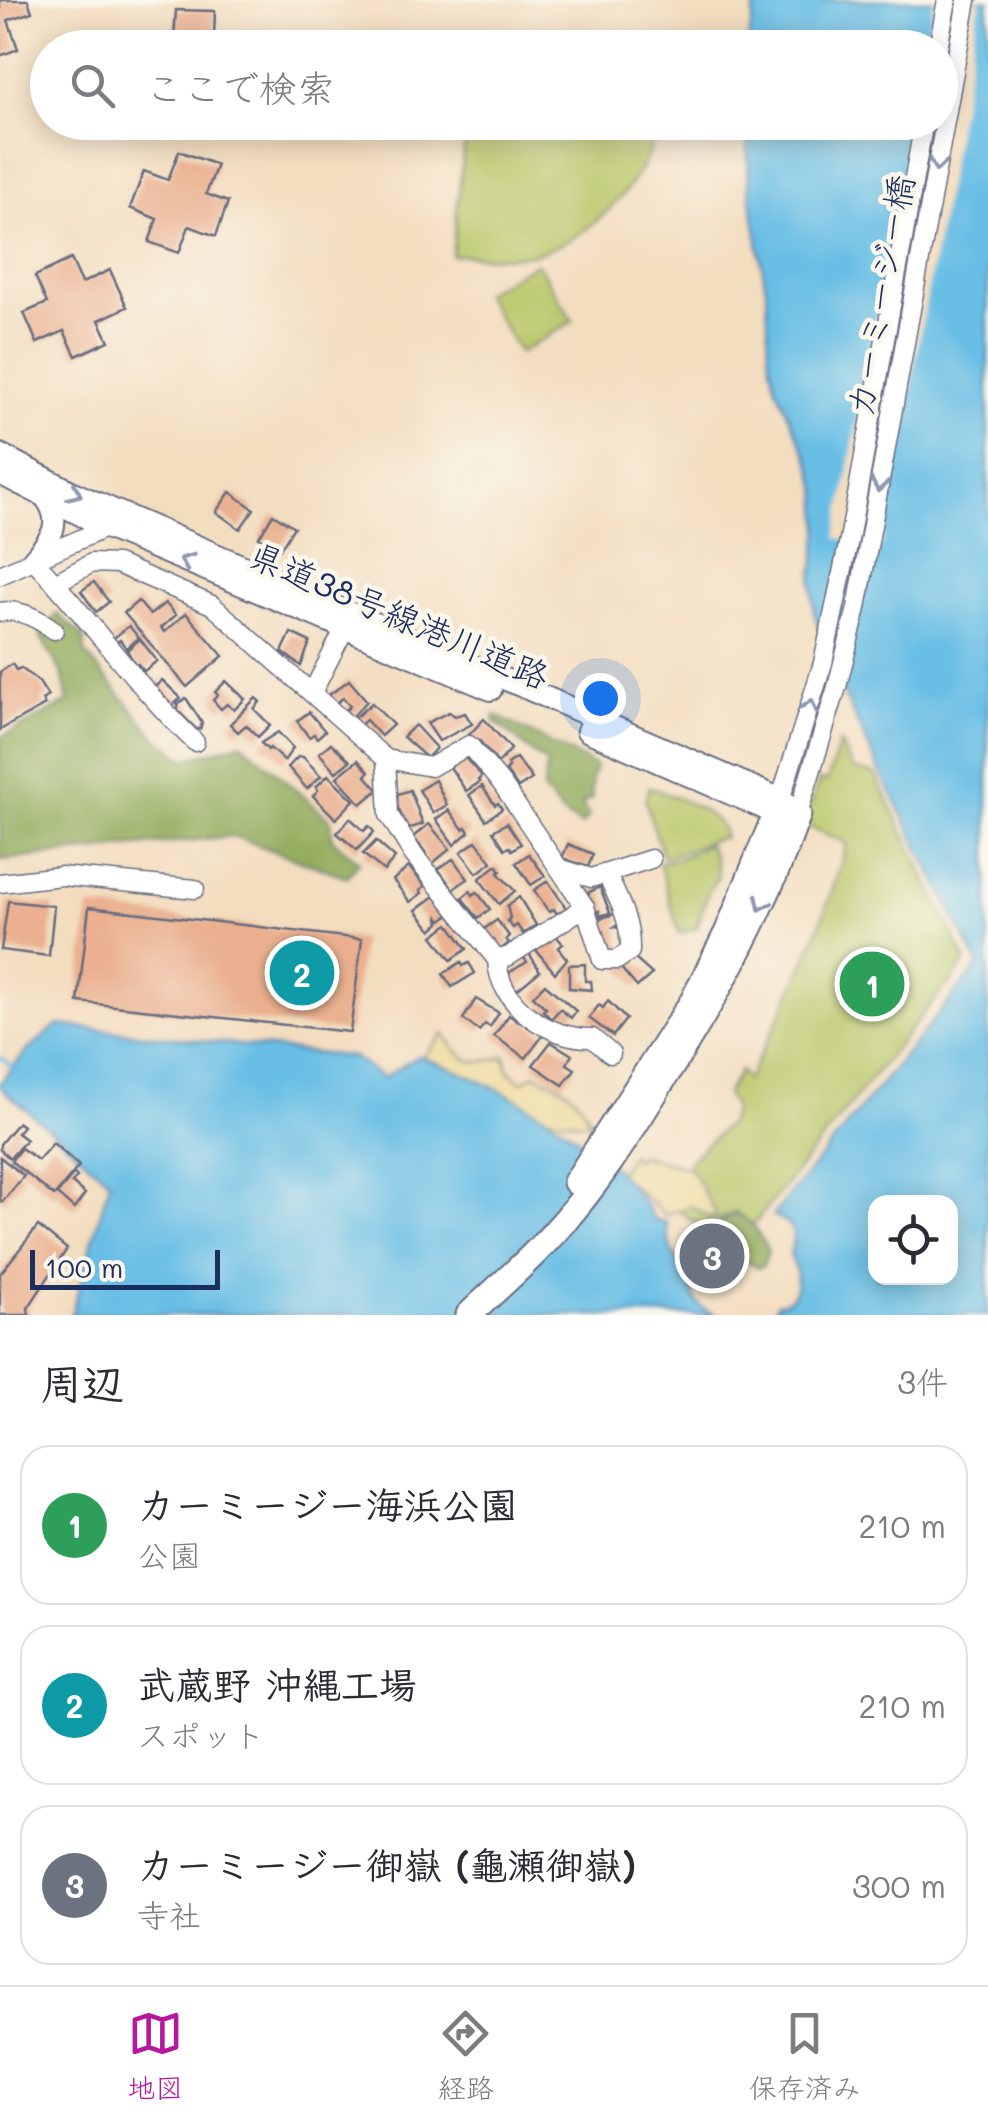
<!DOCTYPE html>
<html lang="ja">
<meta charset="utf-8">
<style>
:root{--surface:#fff;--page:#f7f7f7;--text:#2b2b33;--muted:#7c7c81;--line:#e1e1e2;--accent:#b5179e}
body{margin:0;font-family:Mali,"Klee One",sans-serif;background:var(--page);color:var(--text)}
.controls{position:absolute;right:30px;bottom:30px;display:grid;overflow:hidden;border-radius:20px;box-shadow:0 5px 25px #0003}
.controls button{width:90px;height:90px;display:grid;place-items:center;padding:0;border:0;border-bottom:2px solid var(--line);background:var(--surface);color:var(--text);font:50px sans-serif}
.scale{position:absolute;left:30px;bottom:25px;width:190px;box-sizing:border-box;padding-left:10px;border:5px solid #1b2f5e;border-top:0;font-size:28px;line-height:35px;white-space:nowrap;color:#1b2f5e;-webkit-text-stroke:8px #fbf7ec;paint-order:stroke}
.you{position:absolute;left:600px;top:698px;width:35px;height:35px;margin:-25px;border:8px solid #fff;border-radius:50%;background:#1a73e8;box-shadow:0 0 0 15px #1a73e833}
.badge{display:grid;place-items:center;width:65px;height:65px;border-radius:50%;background:var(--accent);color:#fff;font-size:32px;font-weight:700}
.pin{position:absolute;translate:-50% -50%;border:5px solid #fff;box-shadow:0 2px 10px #0006}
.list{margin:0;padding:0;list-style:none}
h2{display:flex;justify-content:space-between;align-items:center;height:130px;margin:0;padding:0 40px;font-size:42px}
h2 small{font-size:32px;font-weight:400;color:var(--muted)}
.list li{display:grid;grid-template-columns:65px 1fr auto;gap:30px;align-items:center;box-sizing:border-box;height:160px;margin:0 20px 20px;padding:0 20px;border:2px solid var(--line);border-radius:30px}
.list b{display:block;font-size:38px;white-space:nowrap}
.list p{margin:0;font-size:32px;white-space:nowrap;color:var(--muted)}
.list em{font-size:32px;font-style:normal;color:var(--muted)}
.icon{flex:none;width:55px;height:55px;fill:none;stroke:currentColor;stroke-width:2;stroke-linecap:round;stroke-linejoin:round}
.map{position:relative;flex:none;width:988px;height:1315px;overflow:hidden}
.search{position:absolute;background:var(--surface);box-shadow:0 5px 25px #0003;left:30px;right:30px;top:30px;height:110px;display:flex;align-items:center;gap:25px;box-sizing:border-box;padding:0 35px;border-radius:55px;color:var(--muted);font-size:38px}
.sheet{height:670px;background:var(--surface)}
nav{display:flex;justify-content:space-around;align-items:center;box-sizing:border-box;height:140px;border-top:2px solid var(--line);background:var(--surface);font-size:28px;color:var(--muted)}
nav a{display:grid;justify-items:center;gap:5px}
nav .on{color:var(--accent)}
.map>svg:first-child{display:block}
</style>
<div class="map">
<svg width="988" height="1315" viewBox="0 0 988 1315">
<rect width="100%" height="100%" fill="#fbf7ec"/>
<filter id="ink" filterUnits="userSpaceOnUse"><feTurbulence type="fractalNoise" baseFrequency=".01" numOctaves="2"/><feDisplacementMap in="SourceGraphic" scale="20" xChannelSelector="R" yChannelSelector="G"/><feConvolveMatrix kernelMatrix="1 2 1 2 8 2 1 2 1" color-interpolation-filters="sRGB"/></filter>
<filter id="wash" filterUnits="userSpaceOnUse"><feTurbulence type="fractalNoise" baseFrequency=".0048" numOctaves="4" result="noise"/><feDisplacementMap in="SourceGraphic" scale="40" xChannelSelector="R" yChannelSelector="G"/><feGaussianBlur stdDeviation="2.25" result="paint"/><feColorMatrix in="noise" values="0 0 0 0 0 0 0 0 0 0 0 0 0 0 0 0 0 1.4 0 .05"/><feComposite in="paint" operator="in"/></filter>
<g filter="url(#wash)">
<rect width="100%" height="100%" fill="#f3ddbf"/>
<g fill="#b9c668" stroke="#6a7a63" stroke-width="2.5">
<path d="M467,122H658V123C647,181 594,237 537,253C511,260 478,255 452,255Z"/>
<polygon points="537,263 573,321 520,353 483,293"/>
<path d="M840,743L853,769L875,774L966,961L950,984L948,983L753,1225L736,1212L700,1226L672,1206L691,1159L728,1124L734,1110L726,1093L740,1071L747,1080C788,1003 824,927 847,843L804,825L819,780L827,781Z"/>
<path d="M649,787C674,798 718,808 725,837C703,841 685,854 663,857L645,800Z"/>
<polygon points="708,844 715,859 718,877 709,889 696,929 679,933 659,862 678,859"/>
</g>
<g fill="#92ab5c" stroke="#566d5d" stroke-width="2.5">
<polygon points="57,614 84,637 85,653 155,736 185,759 242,743 331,820 332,839 359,862 347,877 233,836 0,860 0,738 68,702 62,673 40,636"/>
<polygon points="495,715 596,766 591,780 592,798 582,804 589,817 581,825 564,815 543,790 547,764 494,721"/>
<polygon points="736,1214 754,1226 768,1251 763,1266 757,1268 743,1259 733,1260 719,1251 708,1254 696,1249 698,1233"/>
</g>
<g fill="#eeda9e" stroke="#84847e" stroke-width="2.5">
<path d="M444,1034C464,1063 471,1067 505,1056L508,1070L522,1082L535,1074C561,1085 581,1094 590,1122C528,1121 473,1088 417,1064Z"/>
<polygon points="631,1155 636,1159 640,1155 690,1168 716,1214 711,1218 691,1206 665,1215 618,1173"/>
</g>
<g fill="#68bee5" stroke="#4276a2" stroke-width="2.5" fill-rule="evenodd">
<path d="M756,0H988V1315H773L777,1303C803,1300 799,1272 790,1255C796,1232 794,1225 773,1215L979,965L878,767L835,675L814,613L812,580L820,529L818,489L810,462L775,385L769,355L767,295L749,188L747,123L940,122V48H747ZM876,1202H950V1278H876Z"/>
<path d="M57,1025L353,1057L383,1078L418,1056C499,1084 610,1141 654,1219L667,1223C667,1248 675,1263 696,1277C685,1296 699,1308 716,1315H71L110,1181L0,1087V1083L27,1051Z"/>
</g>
<polygon fill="#f3ddbf" points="934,0 980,0 882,546 836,538 912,123 940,122 940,48 925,47"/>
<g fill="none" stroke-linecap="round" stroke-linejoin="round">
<polyline stroke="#68bee5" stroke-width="4" points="0,1057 13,1067"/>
</g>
<g id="blocks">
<g fill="#eab08f">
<polygon points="0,0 28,0 32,12 8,20 18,49 0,56"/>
<polygon points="176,10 215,11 214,37 245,38 245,48 149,48 149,38 174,39"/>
<polygon points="179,151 217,165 206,194 228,202 216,236 189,226 179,253 149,242 157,219 130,208 144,171 168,180"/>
<polygon points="71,259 82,283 110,270 127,307 99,320 109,341 76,356 64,331 37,343 24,313 47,303 35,276"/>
<polygon points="230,492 254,509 240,529 216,512"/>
<polygon points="273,514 294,527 280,549 259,537"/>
<polygon points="94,582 109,602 96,612 81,591"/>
<polygon points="138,601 150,615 165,603 176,615 161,628 165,632 186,613 223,656 187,687 124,613"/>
<polygon points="129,626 139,638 126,648 120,640 114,644 111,640"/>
<polygon points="291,633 310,642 301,666 282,652"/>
<polygon points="140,639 157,661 144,671 138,664 136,666 127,650"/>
<polygon points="12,664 16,670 21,668 39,682 48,696 42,700 45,705 0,730 0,672"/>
<polygon points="162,680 181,698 169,709 151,691"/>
<polygon points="349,680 367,701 351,718 345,711 350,706 343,698 336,703 329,695"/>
<polygon points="226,681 245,699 234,710 227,704 221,709 213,700 218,695 215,692"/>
<polygon points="186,698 202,723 200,729 196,729 178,711 178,704"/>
<polygon points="256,698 260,702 254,709 270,725 258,737 246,725 238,732 230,724"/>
<polygon points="372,703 393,725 381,736 366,720 358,727 352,720"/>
<polygon points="309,712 325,731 317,738 314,734 309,737 297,721"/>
<polygon points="449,712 455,716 465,713 472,724 439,741 427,723"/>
<polygon points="484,719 511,749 498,763 478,739 475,742 468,736"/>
<polygon points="415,725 436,748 427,758 403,737"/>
<polygon points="278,732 293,748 284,761 270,748 268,750 261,743"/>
<polygon points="331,743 350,761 336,772 319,753"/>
<polygon points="298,757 303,757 321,776 307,789 288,767"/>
<polygon points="464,757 482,776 478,780 480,782 466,791 450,767"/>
<polygon points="516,758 532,779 518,788 506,771 509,768 507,764"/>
<polygon points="358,760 369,772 366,776 378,790 361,804 337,777"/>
<polygon points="328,775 354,800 336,819 313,796 318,790 316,787"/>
<polygon points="435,780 447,805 433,813 419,790"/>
<polygon points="482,786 495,805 498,803 502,809 486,820 469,795"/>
<polygon points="410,790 423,824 408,829 392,796"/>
<polygon points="449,810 463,829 466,827 469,832 454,845 436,819"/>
<polygon points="350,818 364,831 369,826 374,832 357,850 337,833"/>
<polygon points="507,823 521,844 512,850 510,847 505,849 493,831"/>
<polygon points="429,824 450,849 428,867 423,856 426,853 413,837"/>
<polygon points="376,841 395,858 384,871 363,854"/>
<polygon points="476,841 492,862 477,873 461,852"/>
<polygon points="568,844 593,854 588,867 562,858"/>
<polygon points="529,854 545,876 531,885 516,863"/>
<polygon points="453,859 468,879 453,889 438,869"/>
<polygon points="497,865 501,871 498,873 515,891 499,904 479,879"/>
<polygon points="409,867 425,886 420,890 422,893 410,902 393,880"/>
<polygon points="548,881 566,908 557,914 554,909 549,912 534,890"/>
<polygon points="600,887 610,913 600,916 599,911 593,913 588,893"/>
<polygon points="470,891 473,895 477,892 490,909 478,918 462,898"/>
<polygon points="435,896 450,914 442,920 439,917 440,923 432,930 416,910"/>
<polygon points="519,897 536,925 523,934 517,925 513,928 507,921 510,918 507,906"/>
<polygon points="8,901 54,906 49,956 1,950"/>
<polygon points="89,907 362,939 350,1032 78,1002"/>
<polygon points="618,913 620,924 614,927 619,928 621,950 606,955 598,919"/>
<polygon points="497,920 509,936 506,939 509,943 500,950 484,929"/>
<polygon points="449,924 467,949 451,960 433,936"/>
<polygon points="553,932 563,944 558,948 567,959 555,973 536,950"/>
<polygon points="526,948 540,971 517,990 508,978 510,972 527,962 520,953"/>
<polygon points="633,957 652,974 637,987 621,968"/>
<polygon points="461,962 463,966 469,963 475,973 452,987 443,974"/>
<polygon points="585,964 585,981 591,981 592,990 569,988 569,965"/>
<polygon points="545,984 576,1011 571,1018 560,1009 551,1019 543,1011 546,1008 533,996"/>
<polygon points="476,999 499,1013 490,1027 485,1024 479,1031 463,1019"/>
<polygon points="608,1001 626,1019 613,1036 589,1018 599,1005 603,1008"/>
<polygon points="509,1015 519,1022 522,1018 544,1034 526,1058 494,1036"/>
<polygon points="551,1042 572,1055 567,1064 575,1069 563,1085 533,1065"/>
<polygon points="18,1122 23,1126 17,1133 26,1140 10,1158 0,1150 0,1144"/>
<polygon points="53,1143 79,1166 54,1196 11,1161 21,1148 38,1160"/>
<polygon points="0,1157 24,1176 2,1202 0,1200"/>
<polygon points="74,1174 77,1177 72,1183 85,1194 74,1209 57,1194"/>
<polygon points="38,1226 67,1249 28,1308 29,1315 0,1315 0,1274"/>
</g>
</g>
</g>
<g filter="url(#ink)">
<use href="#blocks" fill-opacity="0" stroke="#676c80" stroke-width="2.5"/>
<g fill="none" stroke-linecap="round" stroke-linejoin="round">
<g stroke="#676c80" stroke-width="21">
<g id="minor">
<polyline points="938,48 947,0"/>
<path d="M33,559C89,618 136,686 195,742"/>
<polyline points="0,575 114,524"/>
<polyline points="55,583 92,563 117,564 212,605 386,759"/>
<path d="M0,612C19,608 39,619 54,630"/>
<polyline points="313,691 345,628"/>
<polyline points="777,810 823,663 849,540 924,122"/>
<polyline points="798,814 837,687 857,608 967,0"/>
<polyline points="559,868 591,878 651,859"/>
<path d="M607,875C619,900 631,922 630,951L617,960H602L585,907L502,784L469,745L431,767L386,759L389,815L413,854L497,960C499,1006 550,1039 592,1038L611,1054"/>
<polyline points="0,883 61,876 195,889"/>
<polyline points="497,960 509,956 585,907"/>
</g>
</g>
<g stroke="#676c80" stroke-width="24">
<g id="major">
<polyline points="0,454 75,493 781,799 798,814"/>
<polyline points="0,474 106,528 491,690"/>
<path d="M33,559C50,539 64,524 46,499"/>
<polyline points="587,731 776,814 791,814"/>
</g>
</g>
<g stroke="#676c80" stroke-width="29">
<g id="highway">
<polyline points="576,1182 693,1001 728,931 776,814"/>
<path d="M469,1315C497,1288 526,1264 552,1235C594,1190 627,1138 659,1086C715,999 764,912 798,814"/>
</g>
</g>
<use href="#minor" stroke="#fff" stroke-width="18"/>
<use href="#major" stroke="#fff" stroke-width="20"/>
<use href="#highway" stroke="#fff" stroke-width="25"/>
</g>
<defs><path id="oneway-chevron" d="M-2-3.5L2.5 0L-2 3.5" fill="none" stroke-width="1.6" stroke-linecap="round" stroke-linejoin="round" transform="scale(2.5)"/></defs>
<g stroke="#8d97ae">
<use href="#oneway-chevron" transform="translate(937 165) rotate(100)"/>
<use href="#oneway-chevron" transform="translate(879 485) rotate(100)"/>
<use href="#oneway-chevron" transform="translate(75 493) rotate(24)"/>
<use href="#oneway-chevron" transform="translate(186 561) rotate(-158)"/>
<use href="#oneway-chevron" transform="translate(810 706) rotate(-74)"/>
<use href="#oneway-chevron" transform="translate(762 904) rotate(115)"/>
</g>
</g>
<g text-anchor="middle" stroke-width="9" stroke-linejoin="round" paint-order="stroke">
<g font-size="35" fill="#1b2f5e" stroke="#fbf7ec">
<text transform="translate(881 296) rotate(-80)" y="12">カーミージー橋</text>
<text transform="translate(399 616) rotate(23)" y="12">県道38号線港川道路</text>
</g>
</g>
</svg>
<div class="controls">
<button><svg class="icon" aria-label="locate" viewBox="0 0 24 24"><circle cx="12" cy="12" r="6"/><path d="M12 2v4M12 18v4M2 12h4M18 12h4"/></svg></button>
</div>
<div class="scale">100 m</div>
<div class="you"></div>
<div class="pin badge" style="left:872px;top:984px;background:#2e9e5b">1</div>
<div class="pin badge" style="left:302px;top:973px;background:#0f9aa8">2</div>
<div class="pin badge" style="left:712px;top:1256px;background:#6b7280">3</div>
<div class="search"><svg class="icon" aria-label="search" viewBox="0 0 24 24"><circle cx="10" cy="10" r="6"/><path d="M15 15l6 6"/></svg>ここで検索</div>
</div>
<section class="sheet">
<h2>周辺<small>3件</small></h2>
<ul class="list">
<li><span class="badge" style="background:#2e9e5b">1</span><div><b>カーミージー海浜公園</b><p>公園</p></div><em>210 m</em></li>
<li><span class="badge" style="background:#0f9aa8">2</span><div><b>武蔵野 沖縄工場</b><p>スポット</p></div><em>210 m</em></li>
<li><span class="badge" style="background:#6b7280">3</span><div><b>カーミージー御嶽 (龜瀬御嶽)</b><p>寺社</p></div><em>300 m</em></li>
</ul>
</section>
<nav>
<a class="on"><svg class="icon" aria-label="map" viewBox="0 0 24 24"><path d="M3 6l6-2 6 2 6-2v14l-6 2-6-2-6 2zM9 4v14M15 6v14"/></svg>地図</a>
<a><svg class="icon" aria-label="directions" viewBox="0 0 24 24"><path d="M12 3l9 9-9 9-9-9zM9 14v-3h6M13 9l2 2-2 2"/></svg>経路</a>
<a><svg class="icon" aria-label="saved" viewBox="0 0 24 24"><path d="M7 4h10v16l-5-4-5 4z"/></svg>保存済み</a>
</nav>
